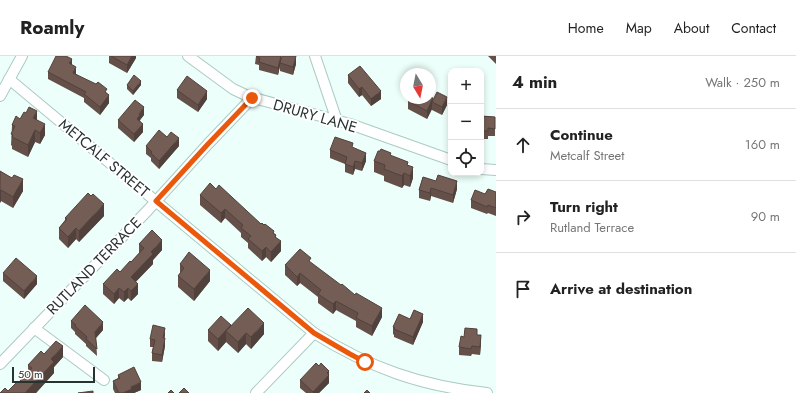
<!DOCTYPE html>
<meta charset="utf-8">
<style>
:root{--surface:#fff;--page:#f2f2f2;--text:#222;--muted:#767676;--line:#e0e0e0}
body{margin:0;font-family:Jost,sans-serif;background:var(--page);color:var(--text)}
.controls{position:absolute;right:12px;top:12px;display:grid;overflow:hidden;border-radius:8px;box-shadow:0 2px 6px #0003}
.controls button{width:36px;height:36px;display:grid;place-items:center;padding:0;border:0;border-bottom:1px solid var(--line);background:var(--surface);color:var(--text);font:20px sans-serif}
.compass{position:absolute;left:400px;top:12px;width:36px;height:36px;border-radius:50%;background:var(--surface);box-shadow:0 2px 6px #0003;rotate:170deg}
.scale{position:absolute;left:12px;bottom:10px;width:83px;box-sizing:border-box;padding-left:4px;border:2px solid #273330;border-top:0;font-size:11px;line-height:14px;white-space:nowrap;color:#273330;-webkit-text-stroke:3px #fff;paint-order:stroke}
.stop{position:absolute;width:12px;height:12px;margin:-9px;border:3px solid #ea580c;border-radius:50%;background:#fff}
.stop.end{background:#ea580c;border-color:#fff;box-shadow:0 1px 4px #0008}
.list{margin:0;padding:0;list-style:none}
h2{display:flex;justify-content:space-between;align-items:center;height:52px;margin:0;padding:0 16px;font-size:17px}
h2 small{font-size:13px;font-weight:400;color:var(--muted)}
.list li{display:grid;grid-template-columns:26px 1fr auto;gap:12px;align-items:center;box-sizing:border-box;height:72px;padding:0 16px;border-top:1px solid var(--line)}
.list b{display:block;font-size:15px;white-space:nowrap}
.list p{margin:0;font-size:13px;white-space:nowrap;color:var(--muted)}
.list em{font-size:13px;font-style:normal;color:var(--muted)}
.icon{flex:none;width:22px;height:22px;fill:none;stroke:currentColor;stroke-width:2;stroke-linecap:round;stroke-linejoin:round}
.map{position:relative;flex:none;width:496px;height:337px;overflow:hidden}
header{display:flex;align-items:center;gap:24px;box-sizing:border-box;height:56px;padding:0 20px;background:var(--surface);border-bottom:1px solid var(--line)}
header strong{font-size:19px}
nav{display:flex;gap:22px;margin-inline-start:auto;font-size:14px}
main{display:flex}
aside{flex:1;background:var(--surface)}
.map>svg:first-child{display:block}
</style>
<header>
<strong>Roamly</strong>
<nav><a>Home</a><a>Map</a><a>About</a><a>Contact</a></nav>
</header>
<main>
<div class="map">
<svg width="496" height="337" viewBox="0 0 496 337">
<rect width="100%" height="100%" fill="#edfffa"/>
<g fill="none" stroke-linecap="round" stroke-linejoin="round">
<g stroke="#accac3" stroke-width="12">
<g id="street">
<polyline points="188,0 233,33 250,41 350,68 451,104"/>
<polyline points="315,0 337,65"/>
<path d="M9,23L314,277C370,312 421,330 487,337"/>
<polyline points="0,40 22,0"/>
<polyline points="481,113 496,114"/>
<polyline points="34,272 104,324"/>
<polyline points="0,308 148,154 208,88 252,42"/>
<polyline points="256,337 314,277"/>
</g>
</g>
<use href="#street" stroke="#fff" stroke-width="10"/>
</g>
<g fill="#645049">
<polygon points="109,0 136,0 136,2 127,17 109,7"/>
<polygon points="256,0 281,0 281,4 296,8 293,19 280,15 280,10 278,19 259,14 259,9 255,8"/>
<polygon points="488,0 496,0 496,8"/>
<polygon points="72,9 76,18 107,37 109,47 100,59 84,46 84,42 48,23 48,16"/>
<polygon points="348,19 381,43 371,50 362,39 359,41 348,27"/>
<polygon points="127,29 141,29 133,39 127,33"/>
<polygon points="177,34 207,43 198,56 177,42"/>
<polygon points="433,44 447,49 442,59 432,54 432,53 427,63 408,53 408,45"/>
<polygon points="144,59 140,64 143,76 134,86 118,72 118,64"/>
<polygon points="481,60 495,61 495,80 488,80 488,83 481,83"/>
<polygon points="20,63 37,64 45,79 40,88 35,86 28,101 12,93 12,90 11,89 12,69"/>
<polygon points="167,81 179,90 159,113 151,105 151,102 146,98 146,90"/>
<polygon points="353,92 366,105 362,115 355,113 353,119 345,116 345,108 330,102 330,94"/>
<polygon points="391,100 408,109 413,122 410,131 404,129 402,132 384,125 384,120 374,116 374,105"/>
<polygon points="0,115 23,135 13,152 1,145 0,147"/>
<polygon points="423,121 457,133 453,147 431,140 430,145 419,142 419,134"/>
<polygon points="496,136 496,160 488,157 487,158 471,152 471,144 485,138"/>
<polygon points="200,139 261,168 274,177 276,181 281,195 271,206 266,201 262,205 248,192 248,187 241,181 241,177 225,162 221,167 200,149"/>
<polygon points="104,160 79,186 76,183 68,192 59,183 59,172 65,164 65,162"/>
<polygon points="139,188 162,194 153,204 153,208 136,225 138,238 131,245 128,242 124,246 119,242 114,248 103,238 103,228 120,216 131,206 139,197"/>
<polygon points="311,207 382,261 372,280 356,271 356,265 336,254 333,258 318,247 318,241 300,227 297,230 285,219 285,209"/>
<polygon points="180,208 210,225 194,245 178,231 178,220 180,217"/>
<polygon points="3,217 37,228 24,243 3,225"/>
<polygon points="410,263 423,266 413,289 394,281 394,279 393,278 393,271"/>
<polygon points="71,265 103,274 96,282 97,300 86,290 86,288 75,278 75,276 71,272"/>
<polygon points="231,269 264,278 251,293 246,288 238,297 226,286 218,295 208,285 208,274"/>
<polygon points="165,279 164,282 165,290 162,306 152,305 152,297 153,291 150,291 150,283"/>
<polygon points="477,279 481,287 480,299 472,298 471,300 459,299 459,291 464,281"/>
<polygon points="44,298 63,301 54,311 54,317 36,337 0,337 8,335 19,326 28,316 28,309"/>
<polygon points="118,319 141,334 134,337 115,337 113,333 113,325 118,322"/>
<polygon points="329,322 329,327 319,337 306,337 300,332 300,324"/>
</g>
<g fill="#51413c">
<polygon points="132,0 136,0 136,2 127,17 127,9"/>
<polygon points="281,0 281,7 280,7 280,10 278,19 278,12"/>
<polygon points="296,0 296,8 293,19 293,11"/>
<polygon points="72,3 72,10 69,7"/>
<polygon points="76,11 76,18 73,17"/>
<polygon points="141,25 141,29 133,39 133,35"/>
<polygon points="362,31 362,39 359,41 359,33"/>
<polygon points="207,35 207,43 198,56 198,49"/>
<polygon points="381,35 381,43 371,50 371,43"/>
<polygon points="109,39 109,47 100,59 100,51"/>
<polygon points="447,41 447,49 442,59 442,51"/>
<polygon points="433,42 432,46 432,53 427,63 427,55"/>
<polygon points="144,51 144,59 140,64 140,67 137,63 139,58"/>
<polygon points="37,55 37,66 33,62"/>
<polygon points="45,68 45,79 40,88 40,77"/>
<polygon points="143,68 143,76 134,86 134,78"/>
<polygon points="35,74 35,86 28,101 28,89"/>
<polygon points="179,82 179,90 159,113 159,105"/>
<polygon points="366,97 366,105 362,115 362,107"/>
<polygon points="355,105 355,113 353,119 353,111"/>
<polygon points="413,111 413,122 410,131 410,120"/>
<polygon points="404,117 404,129 402,132 402,120"/>
<polygon points="23,123 23,135 13,152 13,141"/>
<polygon points="457,125 457,133 453,147 453,139"/>
<polygon points="431,132 431,140 430,145 430,137"/>
<polygon points="1,134 1,145 0,147 0,135"/>
<polygon points="104,148 104,160 79,186 79,175"/>
<polygon points="225,153 225,162 221,167 221,157"/>
<polygon points="76,172 76,183 68,192 68,181"/>
<polygon points="162,184 162,194 153,204 153,208 131,231 131,221 151,196"/>
<polygon points="281,185 281,195 271,206 271,196"/>
<polygon points="266,191 266,201 262,205 262,195"/>
<polygon points="210,214 210,225 194,245 194,233"/>
<polygon points="300,217 300,227 297,230 297,221"/>
<polygon points="37,220 37,228 24,243 24,235"/>
<polygon points="138,228 138,238 131,245 131,235"/>
<polygon points="119,232 119,242 114,248 114,238"/>
<polygon points="128,232 128,242 124,246 124,236"/>
<polygon points="336,245 336,254 333,258 333,248"/>
<polygon points="382,252 382,261 372,280 372,270"/>
<polygon points="423,258 423,266 413,289 413,281"/>
<polygon points="103,266 103,274 95,283 95,276"/>
<polygon points="264,267 264,278 251,293 251,281"/>
<polygon points="231,269 226,275 226,286 218,295 218,283"/>
<polygon points="165,272 165,279 163,290 163,282"/>
<polygon points="246,277 246,288 238,297 238,286"/>
<polygon points="481,279 481,287 480,299 480,291"/>
<polygon points="165,282 165,290 162,306 162,299"/>
<polygon points="63,290 63,301 54,311 54,317 36,337 25,337 51,303"/>
<polygon points="329,315 329,327 319,337 313,337 313,336"/>
<polygon points="141,326 141,334 134,337 123,337 131,331"/>
</g>
<g fill="#745d55" stroke="#51413c">
<polygon points="56,0 66,0 72,3 69,7 76,11 73,17 96,28 98,26 107,33 105,36 109,39 100,51 84,38 86,36 48,16"/>
<polygon points="111,0 132,0 127,9"/>
<polygon points="256,0 281,0 278,12 259,6 260,2"/>
<polygon points="282,0 296,0 293,11 280,7"/>
<polygon points="360,10 381,35 371,43 362,31 359,33 348,19"/>
<polygon points="134,19 141,25 133,35 127,29"/>
<polygon points="187,20 207,35 198,49 177,34"/>
<polygon points="437,36 447,41 442,51 432,46"/>
<polygon points="430,41 433,42 427,55 408,45 410,42 430,42"/>
<polygon points="135,44 144,51 139,58 140,59 137,63 143,68 134,78 118,64"/>
<polygon points="29,51 37,55 33,62 45,68 40,77 35,74 28,89 12,81 13,79 11,78 15,70 12,69 16,60 20,63 24,56 26,57"/>
<polygon points="481,60 495,61 495,73 488,72 488,75 481,75"/>
<polygon points="159,74 167,81 171,76 179,82 159,105 151,97 152,96 146,90"/>
<polygon points="335,81 353,87 352,91 366,97 362,107 355,105 353,111 345,108 347,101 330,94"/>
<polygon points="381,93 391,97 390,99 408,106 407,109 413,111 410,120 404,117 402,120 384,113 385,109 374,105 378,95 380,95"/>
<polygon points="0,115 12,122 14,119 23,123 13,141 1,134 0,135"/>
<polygon points="438,119 457,125 453,139 431,132 430,137 419,134 423,121 436,125"/>
<polygon points="210,127 216,133 219,129 261,168 262,167 264,169 265,168 274,175 273,177 276,179 275,181 281,185 271,196 266,191 262,195 248,183 251,180 241,172 243,169 225,153 221,157 200,139"/>
<polygon points="488,133 496,136 496,152 488,149 487,151 471,144 475,134 485,138"/>
<polygon points="88,137 91,140 93,138 104,148 79,175 76,172 68,181 59,172 67,163 65,162"/>
<polygon points="152,174 162,184 151,196 153,198 131,221 138,228 131,235 128,232 124,236 119,232 114,238 103,228 117,213 120,216 130,205 131,206 144,192 139,188"/>
<polygon points="300,193 311,202 309,205 341,229 342,228 355,239 356,237 382,252 372,270 356,262 358,257 336,245 333,248 318,238 321,234 300,217 297,221 285,209"/>
<polygon points="189,196 210,214 194,233 178,220 184,212 180,208"/>
<polygon points="16,202 37,220 24,235 3,217"/>
<polygon points="85,249 103,266 95,276 97,293 86,283 87,281 75,270 76,269 71,265"/>
<polygon points="248,252 264,267 251,281 246,277 238,286 226,275"/>
<polygon points="414,254 423,258 413,281 394,273 395,272 393,271 399,258 410,263"/>
<polygon points="221,260 231,269 218,283 208,274"/>
<polygon points="153,269 165,272 163,282 165,282 162,299 152,297 155,284 150,283"/>
<polygon points="465,272 477,273 477,279 481,279 480,291 472,290 471,293 459,291 461,280 464,281"/>
<polygon points="56,285 63,290 51,303 54,306 25,337 0,337 5,332 8,335 18,325 19,326 32,312 28,309 41,295 44,298"/>
<polygon points="316,307 319,310 321,307 329,315 327,317 329,319 313,336 300,324"/>
<polygon points="134,311 141,326 131,331 132,333 123,337 119,337 113,325 120,322 118,319"/>
<polygon points="184,332 189,337 179,337"/>
<polygon points="171,334 174,337 168,337"/>
<polygon points="367,334 370,337 364,337"/>
<polygon points="93,335 93,337 78,337"/>
</g>
<g fill="none" stroke-linecap="round" stroke-linejoin="round">
<polyline stroke="#ea580c" stroke-width="5" points="252,42 208,88 156,145 314,277 350,298 365,306"/>
</g>
<g text-anchor="middle" stroke-width="4" stroke-linejoin="round" paint-order="stroke">
<g font-size="15" fill="#273330" stroke="#fff">
<text transform="translate(315 60) rotate(16)" y="5">DRURY LANE</text>
<text transform="translate(104 102) rotate(40)" y="5">METCALF STREET</text>
<text transform="translate(94 210) rotate(-46)" y="5">RUTLAND TERRACE</text>
</g>
</g>
</svg>
<div class="controls">
<button>+</button>
<button>−</button>
<button><svg class="icon" aria-label="locate" viewBox="0 0 24 24"><circle cx="12" cy="12" r="6"/><path d="M12 2v4M12 18v4M2 12h4M18 12h4"/></svg></button>
</div>
<svg class="compass" viewBox="-18 -18 36 36"><path d="M0-13l5 13h-10z" fill="#e53935"/><path d="M0 13l5-13h-10z" fill="#767676"/></svg>
<div class="scale">50 m</div>
<div class="stop" style="left:365px;top:306px"></div>
<div class="stop end" style="left:252px;top:42px"></div>
</div>
<aside>
<h2>4 min<small>Walk · 250 m</small></h2>
<ul class="list">
<li><svg class="icon" aria-label="ahead" viewBox="0 0 24 24"><path d="M12 20V5M6 11l6-6 6 6"/></svg><div><b>Continue</b><p>Metcalf Street</p></div><em>160 m</em></li>
<li><svg class="icon" aria-label="right" viewBox="0 0 24 24"><path d="M7 20v-9h11M14 6l5 5-5 5"/></svg><div><b>Turn right</b><p>Rutland Terrace</p></div><em>90 m</em></li>
<li><svg class="icon" aria-label="arrive" viewBox="0 0 24 24"><path d="M6 21V4h12l-3 4 3 4H6"/></svg><div><b>Arrive at destination</b></div></li>
</ul>
</aside>
</main>
